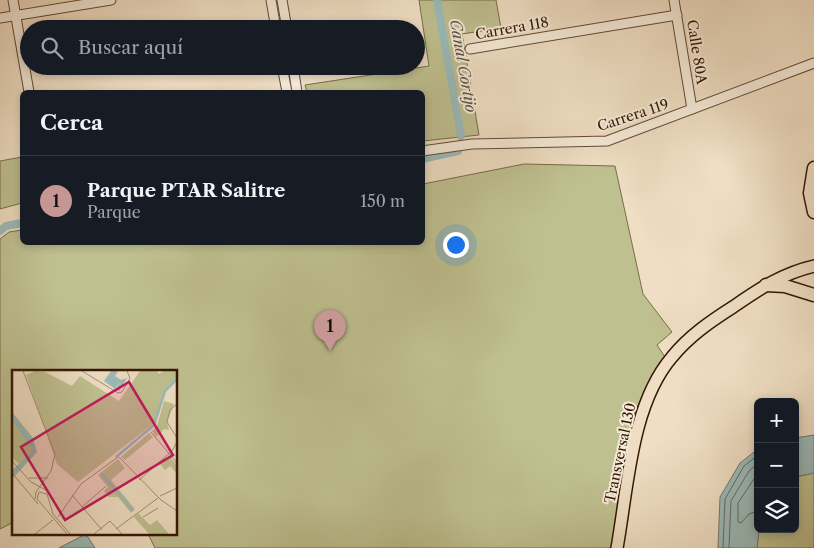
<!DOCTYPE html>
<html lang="es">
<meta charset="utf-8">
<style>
:root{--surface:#171b24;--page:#20242c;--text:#f1f3f6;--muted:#9ea1a6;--line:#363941;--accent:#c59692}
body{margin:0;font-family:"Libre Caslon Text",serif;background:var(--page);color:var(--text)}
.controls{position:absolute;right:15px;bottom:15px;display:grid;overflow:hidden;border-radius:8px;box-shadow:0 2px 8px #0003}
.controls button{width:45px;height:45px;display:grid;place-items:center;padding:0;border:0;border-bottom:1px solid var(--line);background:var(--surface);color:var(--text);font:25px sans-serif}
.you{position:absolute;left:455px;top:244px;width:18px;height:18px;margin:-12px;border:4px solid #fff;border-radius:50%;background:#1a73e8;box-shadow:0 0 0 8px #1a73e833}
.badge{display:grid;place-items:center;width:32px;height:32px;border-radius:50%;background:var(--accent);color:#111;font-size:16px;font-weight:700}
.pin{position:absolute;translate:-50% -41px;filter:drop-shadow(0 1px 2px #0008)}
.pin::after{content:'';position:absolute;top:26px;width:18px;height:15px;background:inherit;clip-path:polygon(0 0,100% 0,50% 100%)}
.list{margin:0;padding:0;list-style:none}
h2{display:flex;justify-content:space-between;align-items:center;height:65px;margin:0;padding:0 20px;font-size:21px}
h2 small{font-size:16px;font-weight:400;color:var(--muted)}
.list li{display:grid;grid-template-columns:32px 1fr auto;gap:15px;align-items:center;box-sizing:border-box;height:90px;padding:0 20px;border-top:1px solid var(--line)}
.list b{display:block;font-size:19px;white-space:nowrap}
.list p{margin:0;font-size:16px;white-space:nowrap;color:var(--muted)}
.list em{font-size:16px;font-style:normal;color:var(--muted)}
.icon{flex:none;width:28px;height:28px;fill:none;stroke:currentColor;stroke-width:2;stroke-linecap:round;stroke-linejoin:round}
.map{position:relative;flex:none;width:814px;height:548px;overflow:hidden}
.search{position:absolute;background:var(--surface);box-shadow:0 2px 8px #0003;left:20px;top:20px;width:405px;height:55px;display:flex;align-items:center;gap:12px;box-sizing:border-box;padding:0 18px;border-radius:28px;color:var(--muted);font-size:19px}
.panel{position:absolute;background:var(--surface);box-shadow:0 2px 8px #0003;left:20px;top:90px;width:405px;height:155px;border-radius:8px}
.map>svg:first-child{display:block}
</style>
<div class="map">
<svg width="814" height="548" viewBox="0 0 814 548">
<rect width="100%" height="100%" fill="#efdec3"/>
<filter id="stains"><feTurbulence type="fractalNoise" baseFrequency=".004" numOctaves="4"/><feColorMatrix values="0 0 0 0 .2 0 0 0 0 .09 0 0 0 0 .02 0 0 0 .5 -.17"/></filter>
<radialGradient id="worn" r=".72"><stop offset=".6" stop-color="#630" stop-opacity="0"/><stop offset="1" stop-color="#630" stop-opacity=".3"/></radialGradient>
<g fill="#bfc090" stroke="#7a6b4a">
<polygon points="419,0 496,0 501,28 462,34 479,135 423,141 422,92 307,92 305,85 429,66"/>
<polygon points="22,157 22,203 0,209 0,161"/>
<polygon points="524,164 615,166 643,294 672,332 657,345 665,357 650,381 634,414 611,548 155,548 148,534 176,534 176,372 14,372 14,522 0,529 0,239 9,232 22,230 22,242 422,242 423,184"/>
<polygon points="814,473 814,548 757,548 759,529 795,529 795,477"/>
</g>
<g fill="#9bbbba" stroke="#727971">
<polygon points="814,435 814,473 795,477 795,438"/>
<polygon points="758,449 759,529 757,548 718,548 720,497 740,463"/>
<polygon points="86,534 95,548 59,548"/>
</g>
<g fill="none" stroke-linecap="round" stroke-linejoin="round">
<g stroke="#68685f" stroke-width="1">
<polyline points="758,473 738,503 738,522 741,523 749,514 758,511"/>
<polyline points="723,548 725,499 744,466 758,455"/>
<polyline points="729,548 731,501 749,471 758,463"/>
</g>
<g stroke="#9bbbba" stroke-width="8">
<polyline points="437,0 461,136"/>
<polyline points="422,159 458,151"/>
<polyline points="0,231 6,226 22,223"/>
</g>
<g stroke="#644834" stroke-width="11">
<g id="minor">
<polyline points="13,0 29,92"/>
<polyline points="271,0 276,29"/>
<polyline points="282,0 287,29"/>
<polyline points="674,0 692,109"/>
<polyline points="0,18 111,0"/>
<polyline points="470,49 677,15"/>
<polyline points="282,66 287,92"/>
<polyline points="293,66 297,92"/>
<polyline points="422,151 472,144 607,141 814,63"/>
</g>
</g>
<g stroke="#351604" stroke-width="14">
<path id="major" d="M617,548C628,487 631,405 672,357C689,336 711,321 733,307C759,289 783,273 814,266"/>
</g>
<g stroke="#351604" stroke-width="15">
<g id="highway">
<polyline points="814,168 810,193 814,212"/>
<polyline points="766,285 785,286 814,295"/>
</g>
</g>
<use href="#minor" stroke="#f5ead8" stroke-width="9"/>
<use href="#major" stroke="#efdec3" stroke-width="11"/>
<use href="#highway" stroke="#efdec3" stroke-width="12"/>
</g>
<g text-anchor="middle" stroke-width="4" stroke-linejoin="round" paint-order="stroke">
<g font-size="14" fill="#351604" stroke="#f5ead8">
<text transform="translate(512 28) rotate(-10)" y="5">Carrera 118</text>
<text transform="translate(697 52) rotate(81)" y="5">Calle 80A</text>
<text transform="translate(633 115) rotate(-18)" y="5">Carrera 119</text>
<text transform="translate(620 453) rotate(-78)" y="5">Transversal 130</text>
</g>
<g font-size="15" font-style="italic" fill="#595044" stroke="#f5ead8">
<text transform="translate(463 66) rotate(80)" y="5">Canal Cortijo</text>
</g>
</g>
<g transform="translate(12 370)">
<rect width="165" height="165" fill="#efdec3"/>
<path d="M23,1L33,2L60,16L68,6L107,31L128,1H145L147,4L151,1H165V7L153,20L141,54L66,112L45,94L14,5ZM152,31L162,34L155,52L157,60L152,59L144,67L140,61L145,56ZM0,51L19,78L18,84L7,94L0,87ZM137,63L141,67L113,90L109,87ZM157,86L165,95V104L158,96L153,100L148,94ZM106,89L113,98L99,110L123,139L119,143L106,127H97L92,121L96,117L86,105ZM126,143L138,155L145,150L157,164H137L122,147Z" fill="#bfc090"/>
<path d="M99,1H106L103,6L109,10L115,8L107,21L104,19L109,11L103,19L92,11ZM0,42L21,68L25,82L0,109V100L18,84L19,78L0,51Z" fill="#9bbbba"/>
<path fill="none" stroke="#9bbbba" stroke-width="2.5" d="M104,87L142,55L153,21L165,9M89,103L121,141"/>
<path fill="none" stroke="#a58e77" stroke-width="1" d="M11,1L43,84L39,101L24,122L23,129M70,1L106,23L110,22L118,8L115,1M165,34L158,40L155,52L165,68M139,62L165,93M107,87L149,130M0,91L19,112L34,120M0,103L26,134M17,108H36M127,110L160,81L165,72M60,125L90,160M148,126L165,118M149,130L165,141M70,137L94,116M46,147L69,114L106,87M131,147L146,138M104,159L146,128M23,164L41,150M55,164L25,129L27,122L35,124L41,144L58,164M82,164L98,151L110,164"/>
<path fill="#c2185b" fill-opacity="0.15" stroke="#c2185b" stroke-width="2.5" d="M117,12L161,85L53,150L9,77Z"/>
<rect width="165" height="165" fill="none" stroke="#351604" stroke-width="2.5"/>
</g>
<rect width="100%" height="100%" filter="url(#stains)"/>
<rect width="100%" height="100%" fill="url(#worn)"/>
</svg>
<div class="controls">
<button>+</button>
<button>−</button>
<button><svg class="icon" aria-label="layers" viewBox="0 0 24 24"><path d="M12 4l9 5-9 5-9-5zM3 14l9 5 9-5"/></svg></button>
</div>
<div class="you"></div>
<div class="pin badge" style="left:330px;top:351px">1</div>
<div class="search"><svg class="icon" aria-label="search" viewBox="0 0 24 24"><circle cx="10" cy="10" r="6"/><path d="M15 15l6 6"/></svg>Buscar aquí</div>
<section class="panel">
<h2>Cerca<small></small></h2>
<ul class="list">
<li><span class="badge">1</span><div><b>Parque PTAR Salitre</b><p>Parque</p></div><em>150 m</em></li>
</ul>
</section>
</div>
